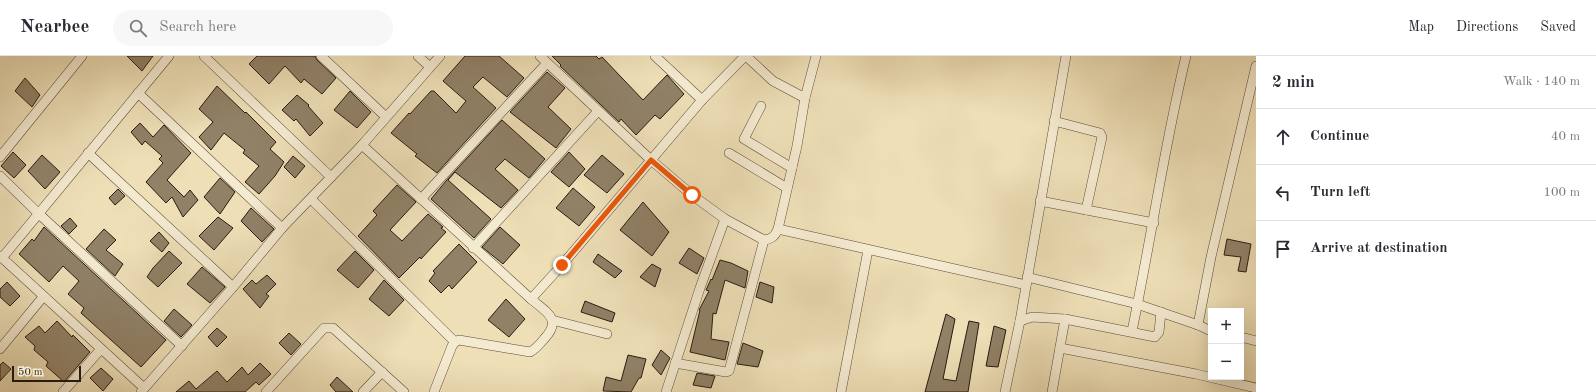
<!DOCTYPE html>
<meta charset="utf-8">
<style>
:root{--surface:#fff;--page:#f7f7f7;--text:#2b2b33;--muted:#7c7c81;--line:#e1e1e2}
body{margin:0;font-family:"Old Standard TT",serif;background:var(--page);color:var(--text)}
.controls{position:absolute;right:12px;bottom:12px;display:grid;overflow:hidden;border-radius:0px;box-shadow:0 4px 16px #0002}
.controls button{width:36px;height:36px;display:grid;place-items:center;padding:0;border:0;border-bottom:1px solid var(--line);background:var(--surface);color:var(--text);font:20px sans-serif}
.scale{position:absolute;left:12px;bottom:10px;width:69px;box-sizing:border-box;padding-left:4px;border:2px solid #2a1b11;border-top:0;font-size:11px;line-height:14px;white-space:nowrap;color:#2a1b11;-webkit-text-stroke:3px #f4ead0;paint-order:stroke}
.stop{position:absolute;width:12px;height:12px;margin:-9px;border:3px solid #ea580c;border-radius:50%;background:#fff}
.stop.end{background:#ea580c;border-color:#fff;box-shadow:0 1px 4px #0008}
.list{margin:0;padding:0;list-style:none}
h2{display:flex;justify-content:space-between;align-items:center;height:52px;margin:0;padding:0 16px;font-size:17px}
h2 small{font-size:13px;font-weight:400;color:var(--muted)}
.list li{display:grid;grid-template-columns:26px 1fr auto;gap:12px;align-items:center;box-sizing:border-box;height:56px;padding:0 16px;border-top:1px solid var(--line)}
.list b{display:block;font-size:15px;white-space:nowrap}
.list em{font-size:13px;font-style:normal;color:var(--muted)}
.icon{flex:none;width:22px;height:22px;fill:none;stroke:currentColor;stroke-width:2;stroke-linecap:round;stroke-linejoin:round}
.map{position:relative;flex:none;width:1256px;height:336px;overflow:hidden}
header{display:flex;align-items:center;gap:24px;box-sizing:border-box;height:56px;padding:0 20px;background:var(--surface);border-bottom:1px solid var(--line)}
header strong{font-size:19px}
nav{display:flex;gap:22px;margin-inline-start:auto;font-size:14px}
.search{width:280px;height:36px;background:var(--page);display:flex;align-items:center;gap:10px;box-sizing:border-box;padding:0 14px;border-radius:22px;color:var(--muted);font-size:15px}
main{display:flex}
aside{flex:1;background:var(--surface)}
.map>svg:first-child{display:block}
</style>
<header>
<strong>Nearbee</strong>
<div class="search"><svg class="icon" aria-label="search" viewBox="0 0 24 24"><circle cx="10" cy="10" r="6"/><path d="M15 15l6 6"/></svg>Search here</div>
<nav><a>Map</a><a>Directions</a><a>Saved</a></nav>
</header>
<main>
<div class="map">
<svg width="1256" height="336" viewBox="0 0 1256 336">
<rect width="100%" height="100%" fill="#eedfb7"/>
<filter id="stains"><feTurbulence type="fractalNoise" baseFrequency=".005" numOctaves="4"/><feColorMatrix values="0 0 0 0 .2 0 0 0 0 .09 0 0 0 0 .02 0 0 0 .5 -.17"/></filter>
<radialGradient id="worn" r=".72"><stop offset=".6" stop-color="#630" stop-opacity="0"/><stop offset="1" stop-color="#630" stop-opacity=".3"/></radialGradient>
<g fill="#908167" stroke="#2a1b11">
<polygon points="127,0 153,0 142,15"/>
<polygon points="257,0 315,0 317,4 336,22 322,38 304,23 301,27 285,10 269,28 249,8"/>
<polygon points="465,0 499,0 524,22 507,41 483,21 473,31 496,52 437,117 415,100 417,98 391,77 409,57 410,58 431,35 434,35 456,57 457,56 466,45 443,25"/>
<polygon points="552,0 596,0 599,3 602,1 643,44 667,19 684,38 660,63 655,59 636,79 621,63 619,66 560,10 561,9"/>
<polygon points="547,16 565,32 548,51 571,73 556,92 510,56"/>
<polygon points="25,22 40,39 32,51 15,35"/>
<polygon points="217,30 245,57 246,56 276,86 270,93 284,106 275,120 259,138 245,126 259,110 243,97 245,94 224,77 211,94 199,81 213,66 199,53"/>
<polygon points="350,35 371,56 357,72 334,54"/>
<polygon points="297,39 309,49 308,50 323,67 310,80 296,63 294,65 282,54"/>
<polygon points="502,64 545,103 529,122 505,103 495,113 518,134 501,152 455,116 448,124 491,163 474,182 431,143 446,125"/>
<polygon points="140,67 153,81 164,69 191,97 167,124 184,141 190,134 198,144 183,161 172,141 166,147 146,126 163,107 159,103 162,100 145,85 142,89 131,76"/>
<polygon points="13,96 26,109 14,122 1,110"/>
<polygon points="569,96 585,113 569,131 551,116"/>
<polygon points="42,99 60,116 45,133 28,115"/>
<polygon points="602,99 624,118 607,137 584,119"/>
<polygon points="293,100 305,110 295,122 284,111"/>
<polygon points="220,122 235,136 220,158 204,141"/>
<polygon points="397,129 416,146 390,174 402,185 428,158 443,171 441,172 446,176 421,203 420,201 399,222 358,180 377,159 373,155"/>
<polygon points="573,132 595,151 579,170 556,152"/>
<polygon points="118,133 125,140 115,149 109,142"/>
<polygon points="643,146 669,176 652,200 620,174"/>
<polygon points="251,152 274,173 262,186 241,165"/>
<polygon points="218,161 233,172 214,194 199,180"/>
<polygon points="70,162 77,170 69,178 61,170"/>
<polygon points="44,171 166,284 141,311 81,257 84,252 68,238 79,225 63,210 49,226 19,198 32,183 34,185"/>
<polygon points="500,171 520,189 503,208 482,191"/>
<polygon points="104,173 116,184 106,194 123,208 115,220 86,193"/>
<polygon points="159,176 169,187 162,196 150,185"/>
<polygon points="1227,183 1251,188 1246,216 1238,215 1241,201 1224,199"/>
<polygon points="459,188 477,206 452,233 449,229 441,237 429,225 435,217 433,215"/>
<polygon points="689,192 704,202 697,218 679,207"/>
<polygon points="169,195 182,207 158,231 147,221 153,212"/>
<polygon points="355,195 374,214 358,232 337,214"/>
<polygon points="598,198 622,215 615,222 593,206"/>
<polygon points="720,204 731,207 748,215 745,232 725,224 716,258 713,257 711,283 729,286 725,304 690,296 700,254 699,254 709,235 706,234 711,223 712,224"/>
<polygon points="652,208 661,213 655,231 640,221"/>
<polygon points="202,211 225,231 210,247 187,228"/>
<polygon points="267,219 276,228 266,238 269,240 260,252 243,233 252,224 256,228"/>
<polygon points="384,224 404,244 389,260 369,243"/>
<polygon points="7,226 20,240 10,250 0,241 0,233"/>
<polygon points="760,226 774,231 772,247 756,241"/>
<polygon points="506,243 525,263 509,281 488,264"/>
<polygon points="585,245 615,257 612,266 581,256"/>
<polygon points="174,253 192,269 181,281 164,265"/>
<polygon points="946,258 955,263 943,323 956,325 969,265 979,267 968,336 925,336"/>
<polygon points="57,265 72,281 73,279 90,296 64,326 46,310 48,306 34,294 35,290 25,281 39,270 45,277"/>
<polygon points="994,270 1006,274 998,311 986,310"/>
<polygon points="217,272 227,281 217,291 208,281"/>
<polygon points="289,277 301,288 291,299 279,287"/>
<polygon points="743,287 763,295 758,311 737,308"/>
<polygon points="661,294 670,302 661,319 652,309"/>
<polygon points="628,299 646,303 641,322 639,322 631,336 603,335 606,321 621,325"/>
<polygon points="3,306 11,313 0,325 0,309"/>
<polygon points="260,307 271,318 259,329 256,326 245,336 176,336 189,325 196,333 217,315 227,326 242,311 248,319"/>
<polygon points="101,312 113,323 103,335 90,322"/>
<polygon points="697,317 715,320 711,332 693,329"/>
<polygon points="337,321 353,336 336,336 330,329"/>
</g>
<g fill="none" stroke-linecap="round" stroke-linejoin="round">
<g stroke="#5b4c3a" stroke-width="10">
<g id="street">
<polyline points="204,0 331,121"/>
<polyline points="321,0 386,61"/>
<polyline points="418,0 430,11"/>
<path d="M540,0L651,104L692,139L725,163L764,184C772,183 775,180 778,173L797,90L805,42L816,0"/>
<polyline points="655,0 702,44"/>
<polyline points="746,0 773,25 805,42"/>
<polyline points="138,37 282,172"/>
<polyline points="761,50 744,83 792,112"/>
<polyline points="1054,65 1100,77 1102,81 1086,154"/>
<polyline points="362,89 531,243"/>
<polyline points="88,97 233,231"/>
<polyline points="729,97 787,132"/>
<polyline points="0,101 82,0"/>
<polyline points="0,120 39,158 182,290"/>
<polyline points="311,143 455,286"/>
<polyline points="421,143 547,7"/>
<polyline points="1040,145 1154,167"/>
<polyline points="778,173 1026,229"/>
<polyline points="473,192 598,55"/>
<polyline points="0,200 144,332"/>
<polyline points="2,202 169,0"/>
<polyline points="1027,221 1137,248 1198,269 1211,275"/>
<polyline points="552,264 607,278"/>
<polyline points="1020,265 1032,261 1065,263 1155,281 1159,276 1161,256"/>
<polyline points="1198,269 1211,201 1256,10"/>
<path d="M1132,275C1151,184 1164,91 1186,0"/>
<polyline points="1241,281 1256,285"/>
<polyline points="1060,292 1196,318 1256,332"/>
<polyline points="0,293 43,241"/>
<polyline points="675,307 726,316 729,315 764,184"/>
<polyline points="63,336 101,293"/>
<polyline points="141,336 233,231 282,172 362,89 440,0"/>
<polyline points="266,336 324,272 333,272 404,336"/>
<polyline points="363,336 382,316"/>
<path d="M434,336L452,290L455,286L459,284L530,296C536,293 540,288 544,283C563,263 546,256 531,243L562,209L702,44L745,0"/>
<polyline points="666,336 700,232 725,163"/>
<polyline points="841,336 868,194"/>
<polyline points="1005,336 1020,265 1066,0"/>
<polyline points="1052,336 1065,263"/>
</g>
</g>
<use href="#street" stroke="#f4ead0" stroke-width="9"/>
</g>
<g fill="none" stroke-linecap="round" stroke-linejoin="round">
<polyline stroke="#ea580c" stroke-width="5" points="562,209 651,104 692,139"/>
</g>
<rect width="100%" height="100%" filter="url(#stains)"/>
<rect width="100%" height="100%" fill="url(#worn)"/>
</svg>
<div class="controls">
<button>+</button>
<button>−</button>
</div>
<div class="scale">50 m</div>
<div class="stop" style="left:692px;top:139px"></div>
<div class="stop end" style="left:562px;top:209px"></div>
</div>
<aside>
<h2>2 min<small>Walk · 140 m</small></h2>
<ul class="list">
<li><svg class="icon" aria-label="ahead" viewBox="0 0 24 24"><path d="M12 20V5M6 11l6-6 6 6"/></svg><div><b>Continue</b></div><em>40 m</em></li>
<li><svg class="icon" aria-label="left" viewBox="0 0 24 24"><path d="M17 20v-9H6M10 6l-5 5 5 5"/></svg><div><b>Turn left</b></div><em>100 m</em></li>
<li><svg class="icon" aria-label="arrive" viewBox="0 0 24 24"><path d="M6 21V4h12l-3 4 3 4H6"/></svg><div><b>Arrive at destination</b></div></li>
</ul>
</aside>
</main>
